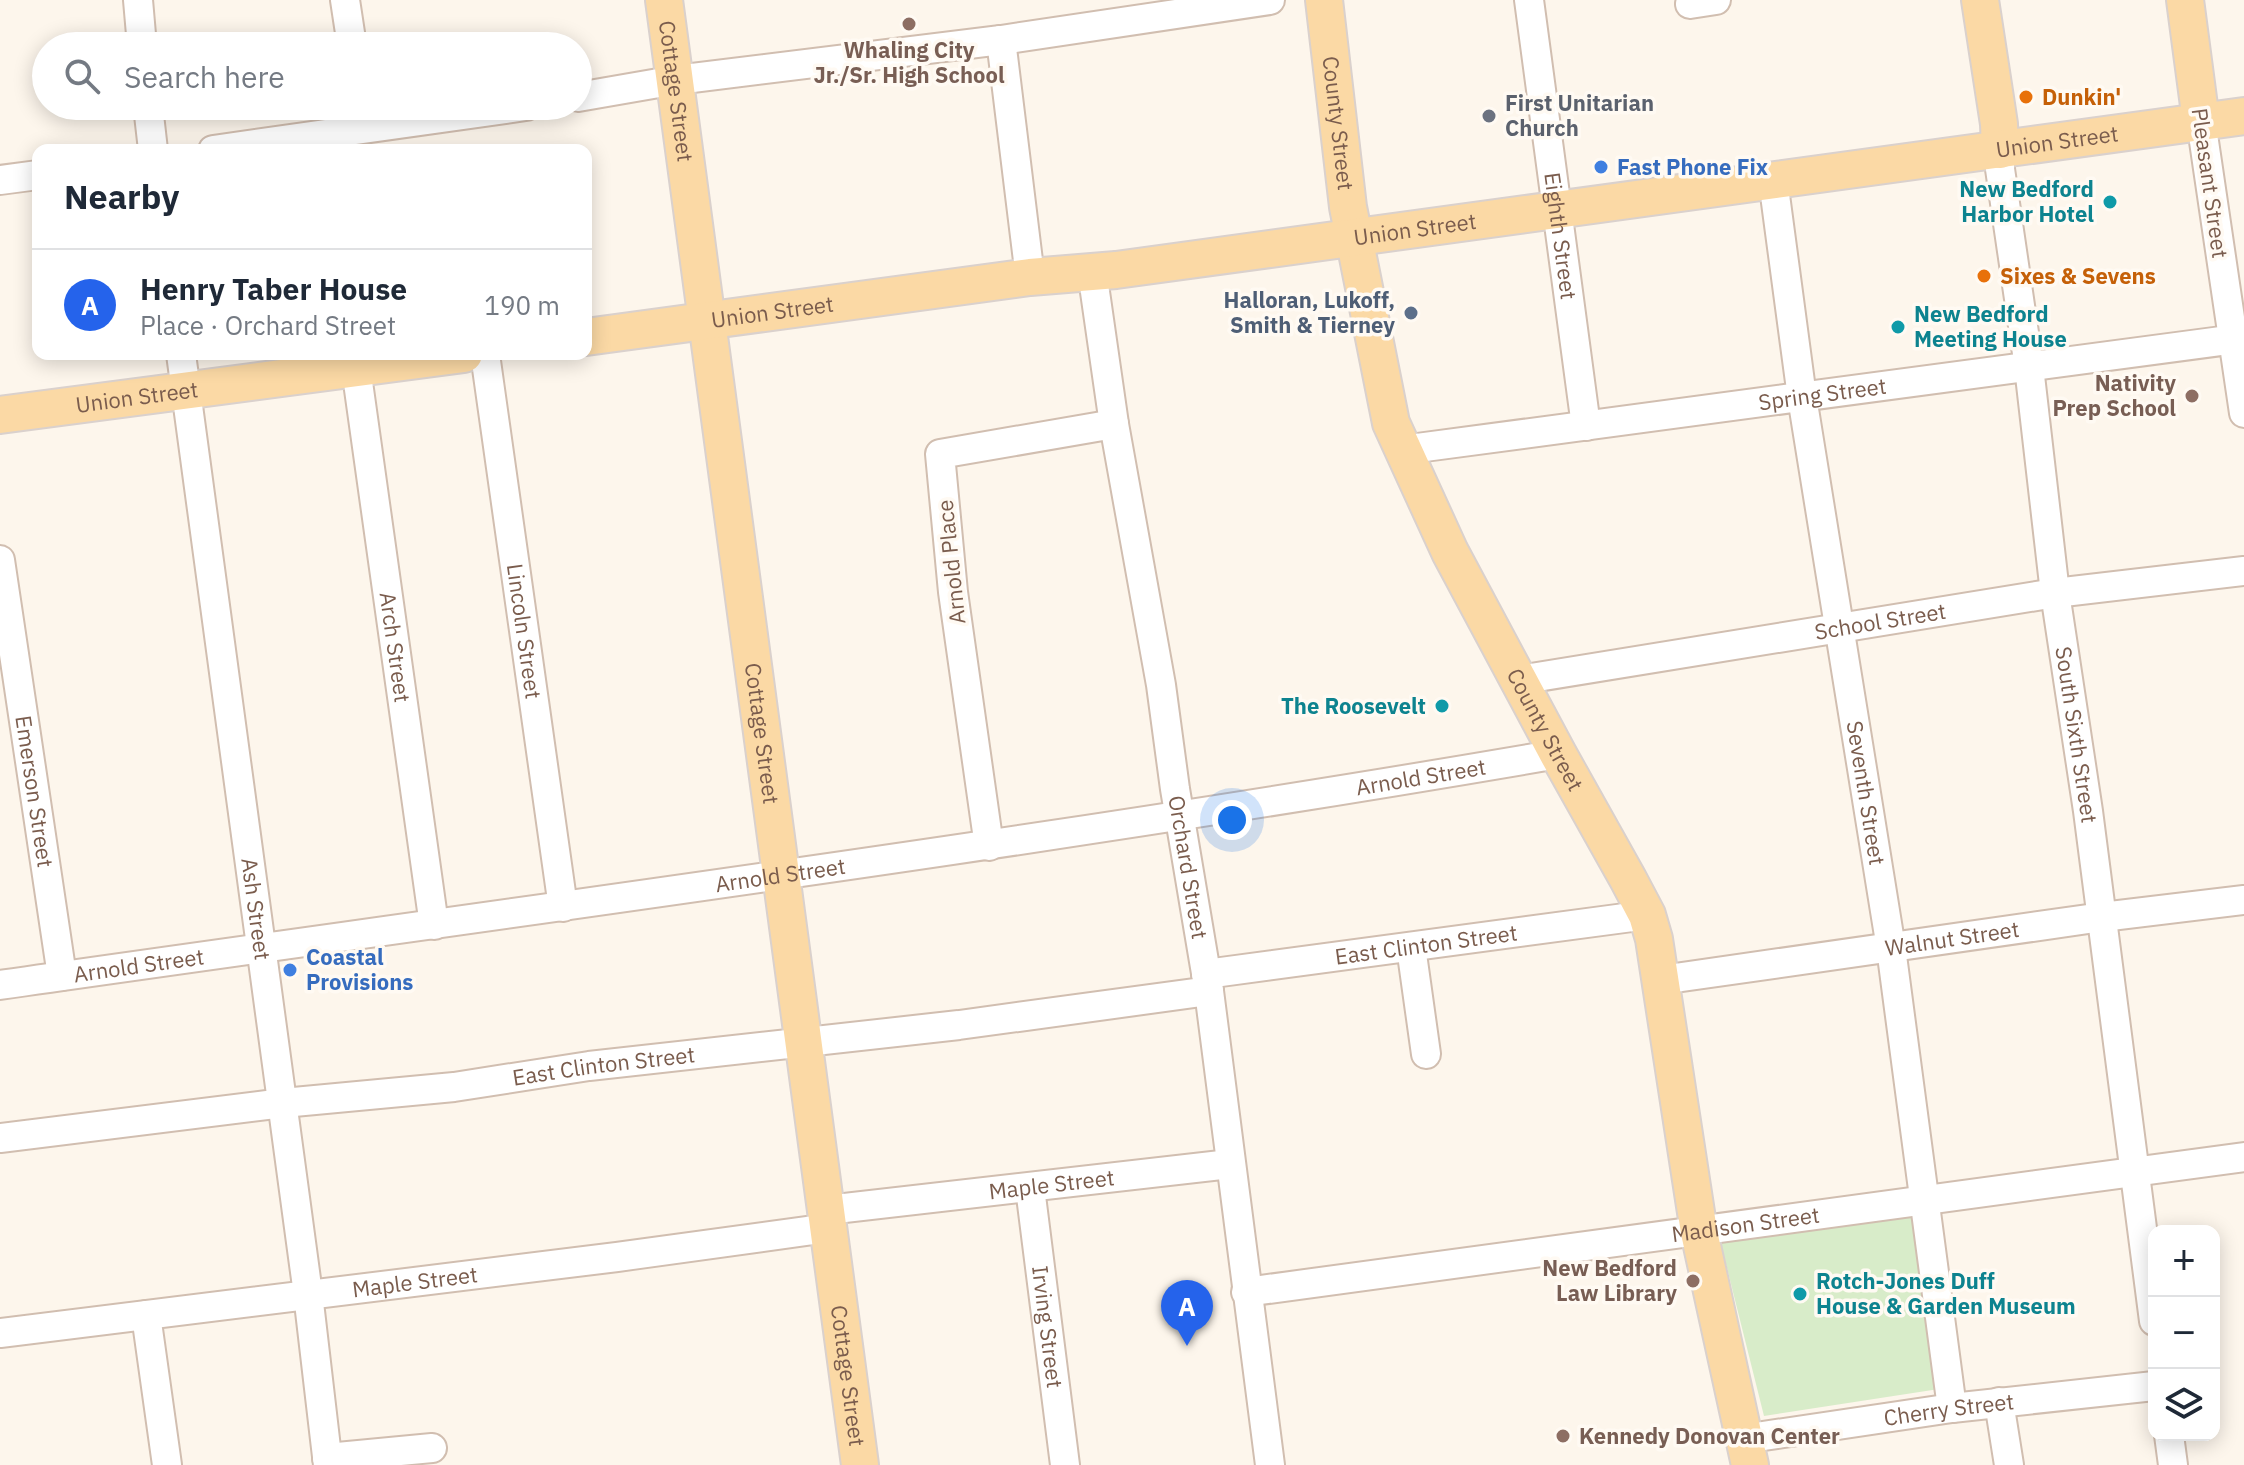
<!DOCTYPE html>
<meta charset="utf-8">
<style>
:root{--surface:#fff;--page:#f2f2f3;--text:#1f2937;--muted:#747a83;--line:#e0e1e3;--accent:#2563eb}
body{margin:0;font-family:"IBM Plex Sans",sans-serif;background:var(--page);color:var(--text)}
.controls{position:absolute;right:24px;bottom:24px;display:grid;overflow:hidden;border-radius:16px;box-shadow:0 4px 20px #0003}
.controls button{width:72px;height:72px;display:grid;place-items:center;padding:0;border:0;border-bottom:2px solid var(--line);background:var(--surface);color:var(--text);font:40px sans-serif}
.you{position:absolute;left:1232px;top:820px;width:28px;height:28px;margin:-20px;border:6px solid #fff;border-radius:50%;background:#1a73e8;box-shadow:0 0 0 12px #1a73e833}
.badge{display:grid;place-items:center;width:52px;height:52px;border-radius:50%;background:var(--accent);color:#fff;font-size:26px;font-weight:700}
.pin{position:absolute;translate:-50% -66px;filter:drop-shadow(0 2px 4px #0008)}
.pin::after{content:'';position:absolute;top:42px;width:28px;height:24px;background:inherit;clip-path:polygon(0 0,100% 0,50% 100%)}
.list{margin:0;padding:0;list-style:none}
h2{display:flex;justify-content:space-between;align-items:center;height:104px;margin:0;padding:0 32px;font-size:34px}
h2 small{font-size:26px;font-weight:400;color:var(--muted)}
.list li{display:grid;grid-template-columns:52px 1fr auto;gap:24px;align-items:center;box-sizing:border-box;height:112px;padding:0 32px;border-top:2px solid var(--line)}
.list b{display:block;font-size:30px;white-space:nowrap}
.list p{margin:0;font-size:26px;white-space:nowrap;color:var(--muted)}
.list em{font-size:26px;font-style:normal;color:var(--muted)}
.icon{flex:none;width:44px;height:44px;fill:none;stroke:currentColor;stroke-width:2;stroke-linecap:round;stroke-linejoin:round}
.map{position:relative;flex:none;width:2244px;height:1465px;overflow:hidden}
.search{position:absolute;background:var(--surface);box-shadow:0 4px 20px #0003;left:32px;top:32px;width:560px;height:88px;display:flex;align-items:center;gap:20px;box-sizing:border-box;padding:0 28px;border-radius:44px;color:var(--muted);font-size:30px}
.panel{position:absolute;background:var(--surface);box-shadow:0 4px 20px #0003;left:32px;top:144px;width:560px;height:216px;border-radius:16px}
.map>svg:first-child{display:block}
</style>
<div class="map">
<svg width="2244" height="1465" viewBox="0 0 2244 1465">
<rect width="100%" height="100%" fill="#fdf6ec"/>
<polygon fill="#d8ecc9" points="1915,1214 1939,1389 1764,1416 1721,1244 1726,1239"/>
<g fill="none" stroke-linecap="round" stroke-linejoin="round">
<g stroke="#d1beb0" stroke-width="32">
<g id="minor">
<polyline points="138,0 142,46"/>
<polyline points="345,0 352,46"/>
<path id="s1" d="M1529,0L1586,426"/>
<polyline points="1690,4 1716,0"/>
<polyline points="1001,40 1030,277"/>
<polyline points="578,97 676,80 1001,40 1270,0"/>
<polyline points="148,106 153,150"/>
<polyline points="2201,121 2244,413"/>
<polyline points="213,150 526,106"/>
<path id="s2" d="M2000,150V169L2029,367L2055,593L2088,811L2154,1321"/>
<polyline points="0,180 38,175"/>
<path id="s3" d="M1773,180L1802,397L1891,948L1952,1408"/>
<path id="s4" d="M1092,271L1114,424L1161,685L1175,789L1209,991L1270,1465"/>
<path id="s5" d="M181,354L308,1294L328,1465"/>
<path id="s6" d="M485,354L563,907"/>
<path id="s7" d="M356,368L434,925"/>
<path id="s8" d="M1402,450L2244,338"/>
<path id="s9" d="M0,560L62,976"/>
<path id="s10" d="M1519,680L2055,593L2244,571"/>
<polyline points="989,846 953,592 940,454 1114,424"/>
<polyline points="1411,947 1426,1054"/>
<path id="s11" d="M1206,974L1647,915"/>
<path id="s12" d="M1661,980L2102,917L2244,900"/>
<path id="s13" d="M0,985C520,911 1040,843 1558,754"/>
<path id="s14" d="M0,1138L283,1103L454,1087L589,1066L959,1025L1209,991"/>
<path id="s15" d="M1030,1188L1065,1465"/>
<path id="s16" d="M827,1210L1230,1164"/>
<path id="s17" d="M1246,1292L2244,1157"/>
<polyline points="146,1315 167,1465"/>
<path id="s18" d="M0,1333L617,1257L828,1228"/>
<polyline points="1999,1402 2009,1465"/>
<polyline points="2169,1435 2173,1465"/>
<path id="s19" d="M1743,1439L1952,1408L2154,1386"/>
<polyline points="327,1458 432,1448"/>
</g>
</g>
<g stroke="#dad1cd" stroke-width="40">
<g id="major">
<path id="s20" d="M664,0L860,1465"/>
<path id="s21" d="M1324,0L1348,207L1391,423L1450,552L1558,754L1628,879L1647,915L1654,939L1699,1232L1750,1465"/>
<polyline points="1980,0 1999,124 2000,150"/>
<polyline points="2185,0 2201,121"/>
<path id="s22" d="M586,337L1030,277L1116,270L2244,116"/>
<path id="s23" d="M0,415L464,354"/>
</g>
</g>
<use href="#minor" stroke="#fff" stroke-width="28"/>
<use href="#major" stroke="#fbd9a5" stroke-width="36"/>
</g>
<g fill="#8d6e63" stroke="#fffaf3" stroke-width="3">
<circle cx="909" cy="24" r="8"/>
<circle cx="2192" cy="396" r="8"/>
<circle cx="1693" cy="1281" r="8"/>
<circle cx="1563" cy="1436" r="8"/>
</g>
<g fill="#e8710a" stroke="#fffaf3" stroke-width="3">
<circle cx="2026" cy="97" r="8"/>
<circle cx="1984" cy="276" r="8"/>
</g>
<circle fill="#6b7280" stroke="#fffaf3" stroke-width="3" cx="1489" cy="116" r="8"/>
<g fill="#3f7fe0" stroke="#fffaf3" stroke-width="3">
<circle cx="1601" cy="167" r="8"/>
<circle cx="290" cy="970" r="8"/>
</g>
<g fill="#0f9aa8" stroke="#fffaf3" stroke-width="3">
<circle cx="2110" cy="202" r="8"/>
<circle cx="1898" cy="327" r="8"/>
<circle cx="1442" cy="706" r="8"/>
<circle cx="1800" cy="1294" r="8"/>
</g>
<circle fill="#5c6f8a" stroke="#fffaf3" stroke-width="3" cx="1411" cy="313" r="8"/>
<g text-anchor="middle" stroke-width="7" stroke-linejoin="round" paint-order="stroke">
<g font-size="22" font-weight="bold" fill="#785e54" stroke="#fffaf3" text-anchor="end">
<text x="909" y="58" text-anchor="middle">Whaling City<tspan x="909" dy="25">Jr./Sr. High School</tspan></text>
<text x="2176" y="391">Nativity<tspan x="2176" dy="25">Prep School</tspan></text>
<text x="1677" y="1276">New Bedford<tspan x="1677" dy="25">Law Library</tspan></text>
<text x="1579" y="1444" text-anchor="start">Kennedy Donovan Center</text>
</g>
<g font-size="22" fill="#7a5c4d" stroke="#fffaf3">
<text dy="8" stroke="none"><textPath href="#s20" startOffset="92">Cottage Street</textPath></text>
<text dy="8" stroke="none"><textPath href="#s21" startOffset="124">County Street</textPath></text>
<text dy="8" stroke="none"><textPath href="#s22" startOffset="1484">Union Street</textPath></text>
<text transform="translate(2210 183) rotate(82)" y="8">Pleasant Street</text>
<text dy="8" stroke="none"><textPath href="#s22" startOffset="836">Union Street</textPath></text>
<text dy="8" stroke="none"><textPath href="#s1" startOffset="238">Eighth Street</textPath></text>
<text dy="8" stroke="none"><textPath href="#s22" startOffset="188">Union Street</textPath></text>
<text dy="8" stroke="none"><textPath href="#s8" startOffset="424">Spring Street</textPath></text>
<text dy="8" stroke="none"><textPath href="#s23" startOffset="138">Union Street</textPath></text>
<text transform="translate(951 562) rotate(-96)" y="8">Arnold Place</text>
<text dy="8" stroke="none"><textPath href="#s10" startOffset="366">School Street</textPath></text>
<text dy="8" stroke="none"><textPath href="#s6" startOffset="280">Lincoln Street</textPath></text>
<text dy="8" stroke="none"><textPath href="#s7" startOffset="282">Arch Street</textPath></text>
<text dy="8" stroke="none"><textPath href="#s21" startOffset="772">County Street</textPath></text>
<text dy="8" stroke="none"><textPath href="#s20" startOffset="740">Cottage Street</textPath></text>
<text dy="8" stroke="none"><textPath href="#s2" startOffset="590">South Sixth Street</textPath></text>
<text dy="8" stroke="none"><textPath href="#s13" startOffset="1436">Arnold Street</textPath></text>
<text dy="8" stroke="none"><textPath href="#s9" startOffset="234">Emerson Street</textPath></text>
<text dy="8" stroke="none"><textPath href="#s3" startOffset="620">Seventh Street</textPath></text>
<text dy="8" stroke="none"><textPath href="#s4" startOffset="604">Orchard Street</textPath></text>
<text dy="8" stroke="none"><textPath href="#s13" startOffset="788">Arnold Street</textPath></text>
<text dy="8" stroke="none"><textPath href="#s5" startOffset="560">Ash Street</textPath></text>
<text dy="8" stroke="none"><textPath href="#s12" startOffset="294">Walnut Street</textPath></text>
<text dy="8" stroke="none"><textPath href="#s11" startOffset="222">East Clinton Street</textPath></text>
<text dy="8" stroke="none"><textPath href="#s13" startOffset="140">Arnold Street</textPath></text>
<text dy="8" stroke="none"><textPath href="#s14" startOffset="608">East Clinton Street</textPath></text>
<text dy="8" stroke="none"><textPath href="#s16" startOffset="226">Maple Street</textPath></text>
<text dy="8" stroke="none"><textPath href="#s17" startOffset="504">Madison Street</textPath></text>
<text dy="8" stroke="none"><textPath href="#s18" startOffset="418">Maple Street</textPath></text>
<text dy="8" stroke="none"><textPath href="#s15" startOffset="140">Irving Street</textPath></text>
<text dy="8" stroke="none"><textPath href="#s20" startOffset="1388">Cottage Street</textPath></text>
<text dy="8" stroke="none"><textPath href="#s19" startOffset="208">Cherry Street</textPath></text>
</g>
<g font-size="22" font-weight="bold" fill="#c56008" stroke="#fffaf3" text-anchor="start">
<text x="2042" y="105">Dunkin'</text>
<text x="2000" y="284">Sixes &amp; Sevens</text>
</g>
<g font-size="22" font-weight="bold" fill="#5b616d" stroke="#fffaf3" text-anchor="start">
<text x="1505" y="111">First Unitarian<tspan x="1505" dy="25">Church</tspan></text>
</g>
<g font-size="22" font-weight="bold" fill="#366cbe" stroke="#fffaf3" text-anchor="start">
<text x="1617" y="175">Fast Phone Fix</text>
<text x="306" y="965">Coastal<tspan x="306" dy="25">Provisions</tspan></text>
</g>
<g font-size="22" font-weight="bold" fill="#0d838f" stroke="#fffaf3" text-anchor="end">
<text x="2094" y="197">New Bedford<tspan x="2094" dy="25">Harbor Hotel</tspan></text>
<text x="1914" y="322" text-anchor="start">New Bedford<tspan x="1914" dy="25">Meeting House</tspan></text>
<text x="1426" y="714">The Roosevelt</text>
<text x="1816" y="1289" text-anchor="start">Rotch-Jones Duff<tspan x="1816" dy="25">House &amp; Garden Museum</tspan></text>
</g>
<g font-size="22" font-weight="bold" fill="#4e5e75" stroke="#fffaf3" text-anchor="end">
<text x="1395" y="308">Halloran, Lukoff,<tspan x="1395" dy="25">Smith &amp; Tierney</tspan></text>
</g>
</g>
</svg>
<div class="controls">
<button>+</button>
<button>−</button>
<button><svg class="icon" aria-label="layers" viewBox="0 0 24 24"><path d="M12 4l9 5-9 5-9-5zM3 14l9 5 9-5"/></svg></button>
</div>
<div class="you"></div>
<div class="pin badge" style="left:1187px;top:1346px">A</div>
<div class="search"><svg class="icon" aria-label="search" viewBox="0 0 24 24"><circle cx="10" cy="10" r="6"/><path d="M15 15l6 6"/></svg>Search here</div>
<section class="panel">
<h2>Nearby<small></small></h2>
<ul class="list">
<li><span class="badge">A</span><div><b>Henry Taber House</b><p>Place · Orchard Street</p></div><em>190 m</em></li>
</ul>
</section>
</div>
